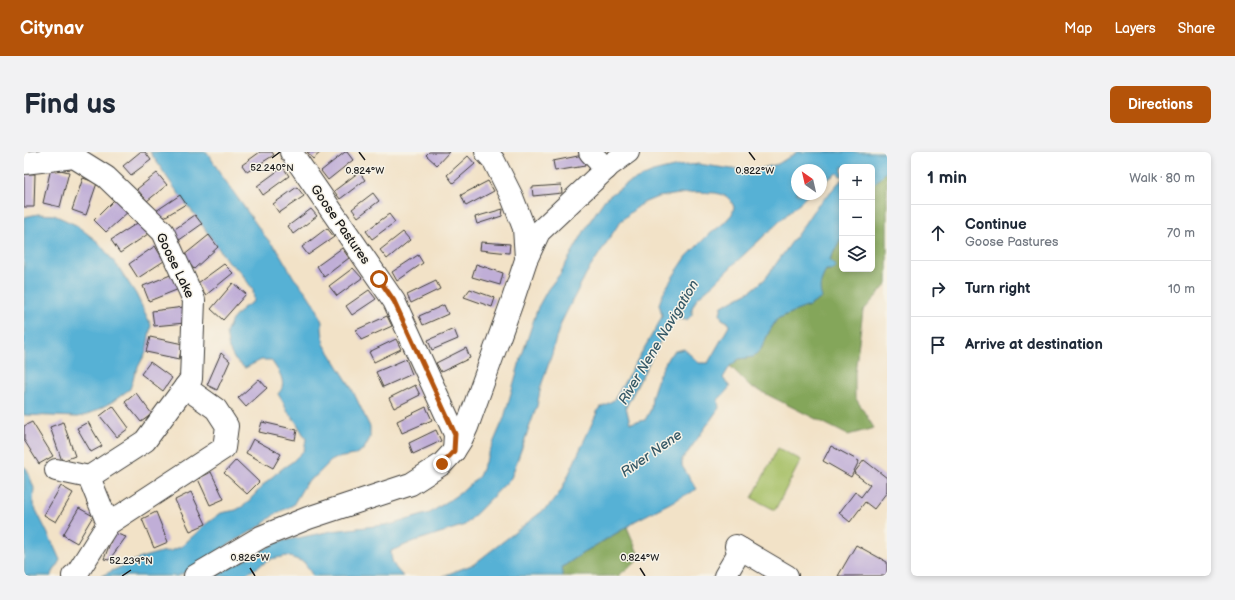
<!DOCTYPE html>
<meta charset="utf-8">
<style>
:root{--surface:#fff;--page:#f2f2f3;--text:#1f2937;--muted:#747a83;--line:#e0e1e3;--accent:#b45309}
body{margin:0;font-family:"Balsamiq Sans",sans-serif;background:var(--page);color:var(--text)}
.controls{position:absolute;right:12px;top:12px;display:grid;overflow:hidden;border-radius:6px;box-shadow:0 2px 6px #0003}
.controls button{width:36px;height:36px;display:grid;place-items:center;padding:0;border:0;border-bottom:1px solid var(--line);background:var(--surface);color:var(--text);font:20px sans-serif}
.compass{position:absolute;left:767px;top:12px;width:36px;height:36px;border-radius:50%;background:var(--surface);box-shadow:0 2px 6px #0003;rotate:326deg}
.stop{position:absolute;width:12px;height:12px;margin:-9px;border:3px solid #b45309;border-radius:50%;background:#fff}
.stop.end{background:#b45309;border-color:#fff;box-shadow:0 1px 4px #0008}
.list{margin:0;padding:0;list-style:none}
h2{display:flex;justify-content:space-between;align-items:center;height:52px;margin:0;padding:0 16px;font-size:17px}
h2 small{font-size:13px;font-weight:400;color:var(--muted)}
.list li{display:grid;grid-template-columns:26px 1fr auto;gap:12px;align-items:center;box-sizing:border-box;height:56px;padding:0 16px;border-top:1px solid var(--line)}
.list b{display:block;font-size:15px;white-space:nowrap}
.list p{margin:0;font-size:13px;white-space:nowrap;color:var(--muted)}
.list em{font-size:13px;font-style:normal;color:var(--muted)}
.icon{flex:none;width:22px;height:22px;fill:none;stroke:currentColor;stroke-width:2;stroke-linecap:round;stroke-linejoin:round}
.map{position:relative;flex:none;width:863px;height:424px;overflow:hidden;border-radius:6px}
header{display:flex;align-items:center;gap:24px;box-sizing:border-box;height:56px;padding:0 20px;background:var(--accent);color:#fff}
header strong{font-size:19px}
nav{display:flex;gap:22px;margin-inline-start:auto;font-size:14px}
.intro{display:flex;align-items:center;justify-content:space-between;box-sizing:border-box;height:96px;padding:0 24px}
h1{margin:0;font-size:28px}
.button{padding:10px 18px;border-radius:6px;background:var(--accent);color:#fff;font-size:14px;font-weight:700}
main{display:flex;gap:24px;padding:0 24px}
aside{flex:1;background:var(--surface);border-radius:6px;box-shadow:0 2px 6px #0003}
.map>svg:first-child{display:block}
</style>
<header>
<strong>Citynav</strong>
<nav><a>Map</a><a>Layers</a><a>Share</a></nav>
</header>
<div class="intro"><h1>Find us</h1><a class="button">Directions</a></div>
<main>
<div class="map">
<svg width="863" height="424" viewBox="0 0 863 424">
<rect width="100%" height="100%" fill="#f7f3e8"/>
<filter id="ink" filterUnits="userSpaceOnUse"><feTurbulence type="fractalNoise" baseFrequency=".025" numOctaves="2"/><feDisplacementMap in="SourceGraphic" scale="8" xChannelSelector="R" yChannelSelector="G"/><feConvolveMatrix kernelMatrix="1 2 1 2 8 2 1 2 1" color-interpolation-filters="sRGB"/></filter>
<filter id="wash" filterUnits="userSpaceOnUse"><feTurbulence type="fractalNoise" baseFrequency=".012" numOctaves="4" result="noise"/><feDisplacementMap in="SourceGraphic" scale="16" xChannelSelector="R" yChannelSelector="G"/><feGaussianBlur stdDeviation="0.9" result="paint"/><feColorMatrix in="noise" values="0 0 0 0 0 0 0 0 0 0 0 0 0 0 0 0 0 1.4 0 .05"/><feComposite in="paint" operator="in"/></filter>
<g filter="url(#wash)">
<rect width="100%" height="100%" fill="#f2e2c7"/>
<polygon fill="#a6bf65" stroke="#616e40" points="754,296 777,308 751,358 728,346"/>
<g fill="#84a65a" stroke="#50613b">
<polygon points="863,19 863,132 839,159 831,220 831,245 850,276 824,283 726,234 706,214 715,207 729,205 737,197 745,180 753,167 767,161 795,137 796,131 802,118 807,118 806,108 818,85 818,117 848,117 848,34"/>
<polygon points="603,375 616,406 594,424 539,424 537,416 562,399"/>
</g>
<g fill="#57b1d5" stroke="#3a6678">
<path d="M126,0H183L198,24L240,83L254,99L270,126L282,140L293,157L298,170V177L300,192L327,235L346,275V286L340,297L330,303L313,306L307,309L293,323L282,331L269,353L251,362L235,375L192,400L160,421L154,424H77L116,406L137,400L147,399L158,394L182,372L197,361L212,358L221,353L243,329L259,316L268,310L280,298L282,287L272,270L263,259L259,250L254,242C255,240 257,239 258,236C261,226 252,216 247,208H237L221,216L211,208L205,197L202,181L208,168L219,156L230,149L229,138L216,119L204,110L171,63L162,52L147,31Z"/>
<path d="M773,0H863V19L848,34V15H818V25L813,21L797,32V18H773V42H785L711,111L691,131L673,146L668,156V163L663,168L652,167L644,174L602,255L606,271L621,268L627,257L628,244L635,223L645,204L651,199L660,197L675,211H684L705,174L704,170L698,167L696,161L698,154L728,138L741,127L775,80L789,59L818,27V85L806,107L812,115L807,118H802C797,129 794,134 798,146L785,154L767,161L753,167L745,180L737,197L729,205L715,207L706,214L699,226L706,235L694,248L695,256L664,300L658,307V314L673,337L611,369L603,375L562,399L537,416L539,424H419L450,412L525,354L537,339L575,256L590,248L636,169L638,163L635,152L639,141L650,123L663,104L682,85L700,71L708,62L710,55L707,49L702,44L692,41L671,40L634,45L619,51L607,60L596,70L562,122L538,169L532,186L528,202L517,234L513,254L487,326L441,373L391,389L367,399C367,411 371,416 379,424H289L280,410L263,404L247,407L219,424H191L254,390L308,379L369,372L406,361L439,339L455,324L480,266L496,209L514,155L524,137L536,122L566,69L581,47L602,32L629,20L654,14L674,12L708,17H735L754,12Z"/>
<polygon points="14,62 30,63 52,73 74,90 95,116 112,142 127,173 122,200 111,221 106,237 88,250 63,263 54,265 0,263 0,65"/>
<polygon points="0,314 3,317 10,336 9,352 28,390 36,408 27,424 0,424"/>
</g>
<g id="blocks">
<g fill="#c0aed7">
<polygon points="116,0 121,0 127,8 107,23 99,14"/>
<polygon points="236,0 248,0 250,3 223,20 218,13"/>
<polygon points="283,0 297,0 289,7"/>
<polygon points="321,0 323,0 329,8 304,28 297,19"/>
<polygon points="405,0 425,0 413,13 402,3"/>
<polygon points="559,3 561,14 531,19 529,9"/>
<polygon points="444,4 451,12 429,31 423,23"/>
<polygon points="259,15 265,24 239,43 233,34"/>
<polygon points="27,16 45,20 36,55 19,51"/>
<polygon points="335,20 341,28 316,47 310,39"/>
<polygon points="133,21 143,33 123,49 113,37"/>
<polygon points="0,22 11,22 10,55 0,55"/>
<polygon points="59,26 73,31 62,63 48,58"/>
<polygon points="464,29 470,39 442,54 437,43"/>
<polygon points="537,33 538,41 509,44 508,35"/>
<polygon points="273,35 280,44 255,61 249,52"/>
<polygon points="349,41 355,49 334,65 328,57"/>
<polygon points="156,43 162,52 137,67 132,59"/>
<polygon points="93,45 106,58 82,80 70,68"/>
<polygon points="287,57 293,64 269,82 264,74"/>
<polygon points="479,57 478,64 453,72 451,65"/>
<polygon points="365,62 371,70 348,87 342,79"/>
<polygon points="171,63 178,72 154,89 148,79"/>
<polygon points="115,70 124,82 96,101 87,88"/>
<polygon points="303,76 310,85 284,103 278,95"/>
<polygon points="379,80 386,88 363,107 356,98"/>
<polygon points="185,83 194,95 170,117 159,104"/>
<polygon points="457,90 486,92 485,101 456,98"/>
<polygon points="131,94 140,109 114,126 105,112"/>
<polygon points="318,96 325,106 300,125 293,114"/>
<polygon points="394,103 399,111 373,129 368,120"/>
<polygon points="200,112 209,121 182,143 174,131"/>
<polygon points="452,112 479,121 476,133 448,125"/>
<polygon points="329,116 338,126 313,144 305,134"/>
<polygon points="149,122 155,137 125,149 119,134"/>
<polygon points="412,129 416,137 387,151 383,143"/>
<polygon points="209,131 222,142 199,168 187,157"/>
<polygon points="446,137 471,146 468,155 440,145"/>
<polygon points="345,138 352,147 328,163 322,154"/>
<polygon points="420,153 424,162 399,173 395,164"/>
<polygon points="160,155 161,171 130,174 128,159"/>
<polygon points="363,164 368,174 337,188 332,178"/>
<polygon points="430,177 434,187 408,198 404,188"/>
<polygon points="126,185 159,192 155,207 122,200"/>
<polygon points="372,187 377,197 350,210 345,200"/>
<polygon points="442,196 446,206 417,220 412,211"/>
<polygon points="197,201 206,209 193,238 183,233"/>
<polygon points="382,207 388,222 359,235 352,220"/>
<polygon points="126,210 148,226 139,239 117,222"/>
<polygon points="235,227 243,236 222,255 214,246"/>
<polygon points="391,233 396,243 370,256 365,246"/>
<polygon points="112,241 128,262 117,270 101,250"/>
<polygon points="89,254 105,276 93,285 76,264"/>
<polygon points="402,255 408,268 378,281 373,269"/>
<polygon points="8,270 29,304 15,312 0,288 0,274"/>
<polygon points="39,270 51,304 38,309 26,275"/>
<polygon points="64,270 78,294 67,300 53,276"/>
<polygon points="238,270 273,278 271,288 235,280"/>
<polygon points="412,278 417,289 389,302 385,291"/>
<polygon points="229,287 257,302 249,316 222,301"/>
<polygon points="807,294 835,309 827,325 799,309"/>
<polygon points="212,308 235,330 223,342 200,321"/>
<polygon points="840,308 863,326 863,340 850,357 841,350 826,370 815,361 831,340 837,345 846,333 830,321"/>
<polygon points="187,320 200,347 186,353 174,327"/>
<polygon points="37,334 49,341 32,370 20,363"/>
<polygon points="167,340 182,372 166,379 151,348"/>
<polygon points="55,356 69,364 53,391 39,383"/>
<polygon points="132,360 144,390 130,396 118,367"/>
<polygon points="90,381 102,385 85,408 80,407"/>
<polygon points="832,393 863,410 863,421 861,424 814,424"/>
</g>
</g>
</g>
<g filter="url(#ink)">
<use href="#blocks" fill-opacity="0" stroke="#3c3a36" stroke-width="1"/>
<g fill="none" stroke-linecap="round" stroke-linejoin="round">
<g stroke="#3c3a36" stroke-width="24">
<g id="minor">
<polyline points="267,0 370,149 431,282 430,299"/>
<polyline points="462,0 470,9 488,45 500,76 502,106"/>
<polyline points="566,0 582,17"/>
<polyline points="0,11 50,5 82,25 139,80 170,148 167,227 121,289 65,325 32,318"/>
<polyline points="84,372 200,296 203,274 192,257 161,235"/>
<polyline points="712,394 763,424"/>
<polyline points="49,424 53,421 84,372 65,325"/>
<polyline points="171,424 237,385 284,366 387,332 418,312 430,299 437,288 443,275 488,150 502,108 515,80 586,13 604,0"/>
<polyline points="701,424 717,397"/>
</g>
</g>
<use href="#minor" stroke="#fff" stroke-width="22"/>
</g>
</g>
<g fill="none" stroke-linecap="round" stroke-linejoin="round" filter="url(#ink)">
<polyline stroke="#b45309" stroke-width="5" points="355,127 370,149 431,282 430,299 418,312"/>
</g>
<path fill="none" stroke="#1c1c1c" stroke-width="1.5" d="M335,0L341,8M725,0L731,8M248,6L256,0M226,416L231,424M616,416L621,424M98,424L107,418"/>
<g text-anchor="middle" stroke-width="3" stroke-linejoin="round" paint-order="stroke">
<g font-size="13" fill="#1c1c1c" stroke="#f7f3e8">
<text transform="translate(317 72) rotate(55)" y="5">Goose Pastures</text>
<text transform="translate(152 113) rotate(64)" y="5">Goose Lake</text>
</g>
<g font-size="14" font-style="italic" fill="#345866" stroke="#f7f3e8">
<text transform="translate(634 190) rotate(-59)" y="5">River Nene Navigation</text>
<text transform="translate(627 301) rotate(-35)" y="5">River Nene</text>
</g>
</g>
<g font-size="10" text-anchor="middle" fill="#1c1c1c" stroke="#f7f3e8" stroke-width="3" stroke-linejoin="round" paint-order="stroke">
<text x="248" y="19">52.240°N</text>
<text x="341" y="22">0.824°W</text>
<text x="731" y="22">0.822°W</text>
<text x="226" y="409">0.826°W</text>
<text x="616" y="409">0.824°W</text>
<text x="107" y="412">52.239°N</text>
</g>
</svg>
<div class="controls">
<button>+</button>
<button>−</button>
<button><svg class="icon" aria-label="layers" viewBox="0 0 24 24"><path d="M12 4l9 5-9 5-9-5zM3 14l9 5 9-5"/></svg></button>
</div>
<svg class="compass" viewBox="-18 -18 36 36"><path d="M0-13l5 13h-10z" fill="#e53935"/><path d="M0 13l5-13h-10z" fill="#747a83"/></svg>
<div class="stop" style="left:355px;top:127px"></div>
<div class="stop end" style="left:418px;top:312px"></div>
</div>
<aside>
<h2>1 min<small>Walk · 80 m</small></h2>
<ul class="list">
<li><svg class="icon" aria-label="ahead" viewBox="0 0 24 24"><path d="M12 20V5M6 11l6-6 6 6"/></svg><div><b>Continue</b><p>Goose Pastures</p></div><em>70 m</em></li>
<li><svg class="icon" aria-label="right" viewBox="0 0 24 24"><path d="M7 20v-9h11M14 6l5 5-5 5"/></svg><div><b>Turn right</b></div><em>10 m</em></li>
<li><svg class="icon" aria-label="arrive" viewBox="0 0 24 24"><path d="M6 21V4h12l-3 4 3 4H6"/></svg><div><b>Arrive at destination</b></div></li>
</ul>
</aside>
</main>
